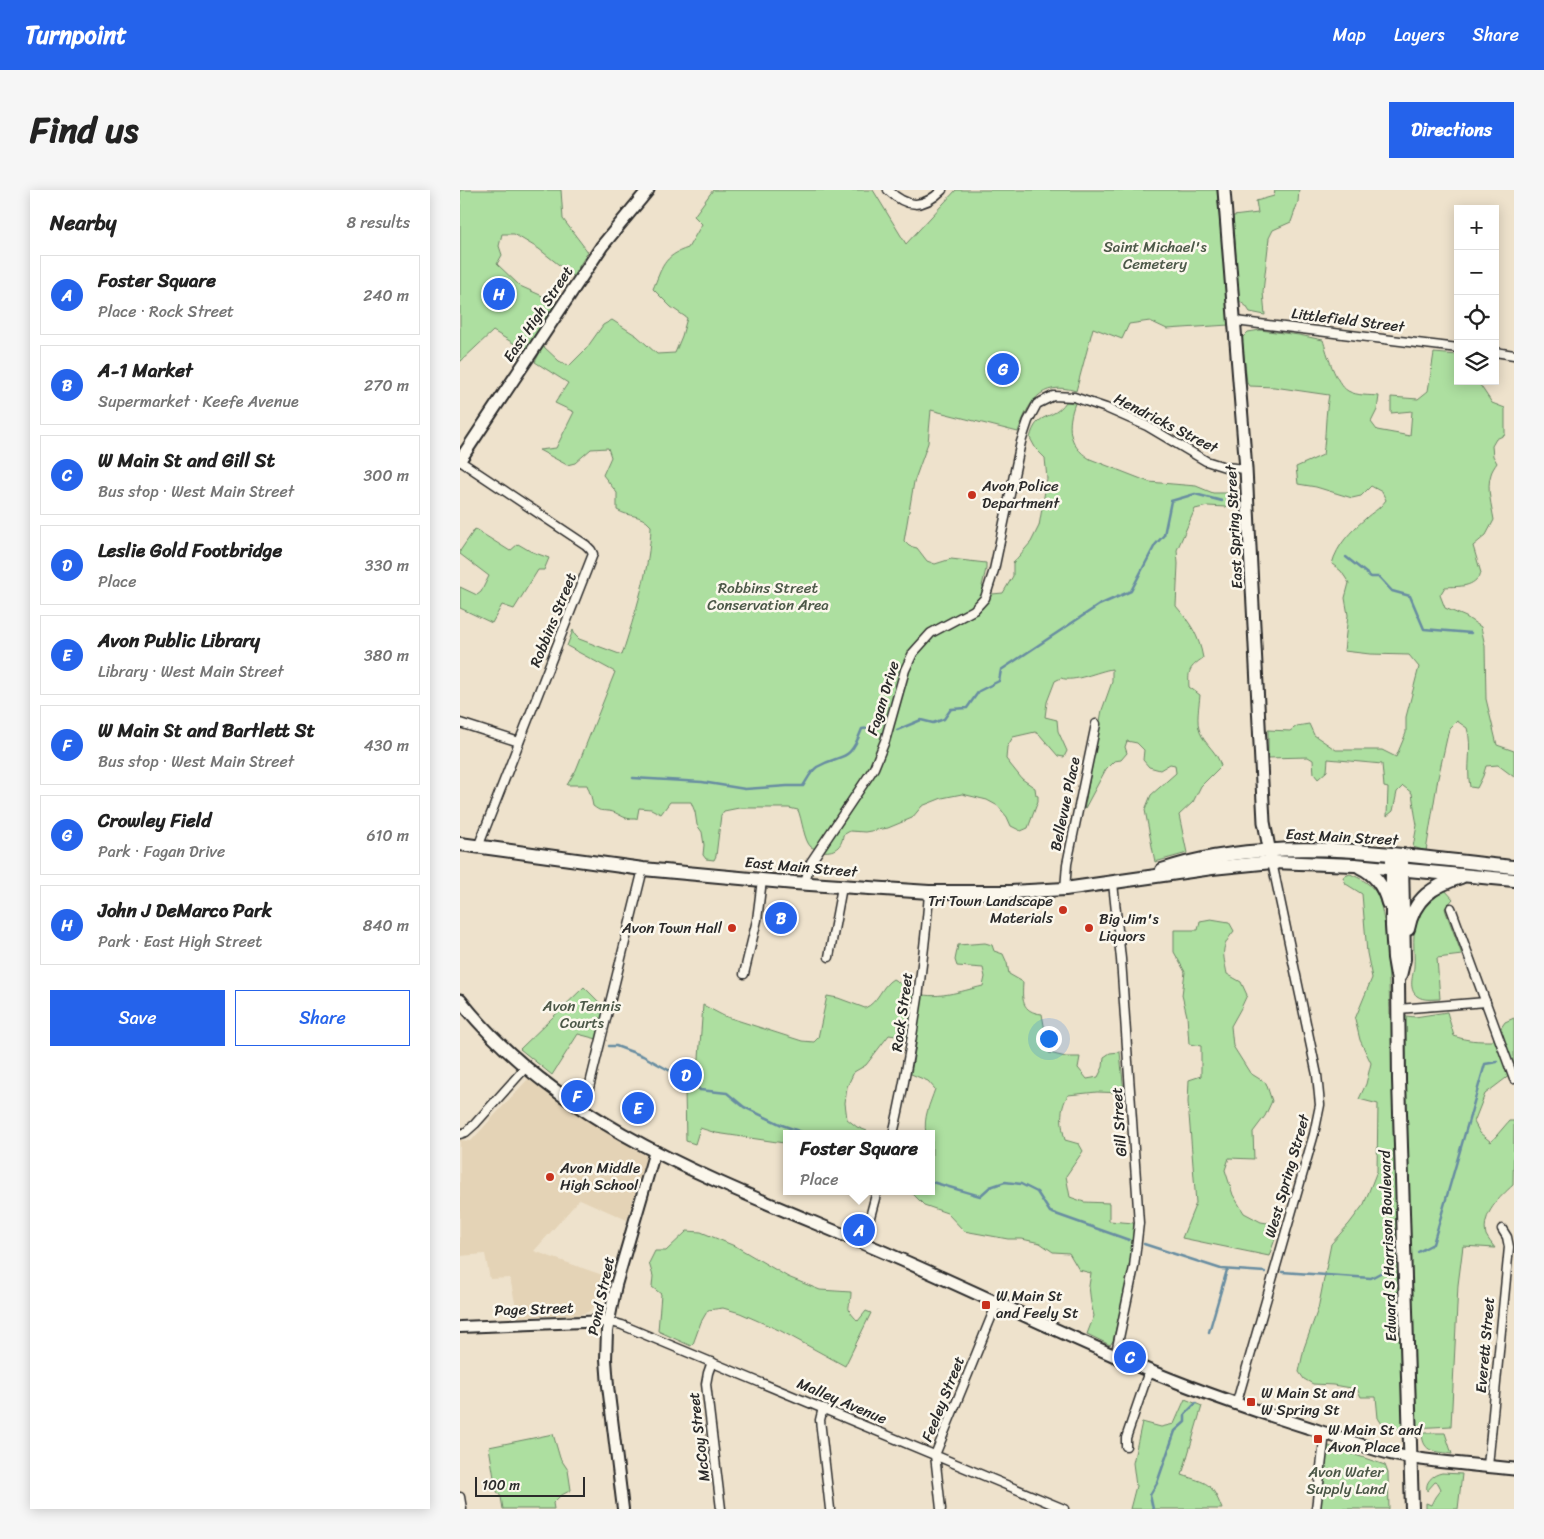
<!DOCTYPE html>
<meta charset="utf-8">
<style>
:root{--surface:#fff;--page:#f6f6f6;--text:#222;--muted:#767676;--line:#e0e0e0;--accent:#2563eb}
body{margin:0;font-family:Sriracha,sans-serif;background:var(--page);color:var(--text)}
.controls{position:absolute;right:15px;top:15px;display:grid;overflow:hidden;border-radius:0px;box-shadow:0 2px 12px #0003}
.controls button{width:45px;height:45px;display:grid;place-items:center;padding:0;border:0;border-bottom:1px solid var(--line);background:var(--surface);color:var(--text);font:25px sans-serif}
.scale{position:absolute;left:15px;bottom:12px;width:110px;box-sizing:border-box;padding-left:5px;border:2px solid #2b2b2b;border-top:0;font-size:14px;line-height:18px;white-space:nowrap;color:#2b2b2b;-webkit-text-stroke:4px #fbf7ec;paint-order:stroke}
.you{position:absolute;left:588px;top:848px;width:18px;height:18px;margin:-12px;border:4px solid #fff;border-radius:50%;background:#1a73e8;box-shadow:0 0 0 8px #1a73e833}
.badge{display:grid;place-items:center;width:32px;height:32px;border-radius:50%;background:var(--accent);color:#fff;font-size:16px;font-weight:700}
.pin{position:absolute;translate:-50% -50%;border:2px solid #fff;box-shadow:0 1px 5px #0006}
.popup{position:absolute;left:323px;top:940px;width:152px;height:65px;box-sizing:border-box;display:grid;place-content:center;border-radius:0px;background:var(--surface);filter:drop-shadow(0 1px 4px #0005);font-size:16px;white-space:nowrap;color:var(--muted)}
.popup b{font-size:19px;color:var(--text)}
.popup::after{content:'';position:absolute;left:50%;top:100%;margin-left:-10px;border:10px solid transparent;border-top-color:var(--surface)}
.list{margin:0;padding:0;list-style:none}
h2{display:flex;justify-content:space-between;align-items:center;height:65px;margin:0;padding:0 20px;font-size:21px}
h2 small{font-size:16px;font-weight:400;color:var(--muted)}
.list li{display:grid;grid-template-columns:32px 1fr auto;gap:15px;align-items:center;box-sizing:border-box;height:80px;margin:0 10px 10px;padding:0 10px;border:1px solid var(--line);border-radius:0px}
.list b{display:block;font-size:19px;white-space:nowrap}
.list p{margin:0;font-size:16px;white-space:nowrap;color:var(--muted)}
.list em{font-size:16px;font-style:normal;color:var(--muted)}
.actions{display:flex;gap:10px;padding:15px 20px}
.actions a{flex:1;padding:11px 0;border:1px solid var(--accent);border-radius:0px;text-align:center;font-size:18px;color:var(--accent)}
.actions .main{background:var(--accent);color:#fff}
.icon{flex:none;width:28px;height:28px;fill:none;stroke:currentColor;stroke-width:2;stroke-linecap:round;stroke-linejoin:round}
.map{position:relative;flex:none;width:1054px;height:1319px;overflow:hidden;border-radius:0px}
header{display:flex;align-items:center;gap:30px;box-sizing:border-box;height:70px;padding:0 25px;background:var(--accent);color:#fff}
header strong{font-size:24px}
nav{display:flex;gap:28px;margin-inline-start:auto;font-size:18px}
.intro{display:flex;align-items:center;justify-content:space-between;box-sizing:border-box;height:120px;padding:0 30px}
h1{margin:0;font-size:35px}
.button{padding:12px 22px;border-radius:0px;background:var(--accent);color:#fff;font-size:18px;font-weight:700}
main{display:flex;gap:30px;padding:0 30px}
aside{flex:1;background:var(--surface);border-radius:0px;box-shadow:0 2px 12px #0003}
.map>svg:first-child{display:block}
</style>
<header>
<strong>Turnpoint</strong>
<nav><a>Map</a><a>Layers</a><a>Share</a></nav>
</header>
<div class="intro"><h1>Find us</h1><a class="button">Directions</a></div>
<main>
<aside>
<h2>Nearby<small>8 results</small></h2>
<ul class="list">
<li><span class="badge">A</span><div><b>Foster Square</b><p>Place · Rock Street</p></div><em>240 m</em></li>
<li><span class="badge">B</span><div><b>A-1 Market</b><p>Supermarket · Keefe Avenue</p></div><em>270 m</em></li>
<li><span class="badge">C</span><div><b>W Main St and Gill St</b><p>Bus stop · West Main Street</p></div><em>300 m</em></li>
<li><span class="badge">D</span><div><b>Leslie Gold Footbridge</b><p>Place</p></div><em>330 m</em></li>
<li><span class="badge">E</span><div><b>Avon Public Library</b><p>Library · West Main Street</p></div><em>380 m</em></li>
<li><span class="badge">F</span><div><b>W Main St and Bartlett St</b><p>Bus stop · West Main Street</p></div><em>430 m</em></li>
<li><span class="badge">G</span><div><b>Crowley Field</b><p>Park · Fagan Drive</p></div><em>610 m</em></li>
<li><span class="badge">H</span><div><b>John J DeMarco Park</b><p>Park · East High Street</p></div><em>840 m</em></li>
</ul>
<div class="actions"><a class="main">Save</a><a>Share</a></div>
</aside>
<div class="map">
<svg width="1054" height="1319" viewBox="0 0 1054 1319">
<rect width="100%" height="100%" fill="#eee2cc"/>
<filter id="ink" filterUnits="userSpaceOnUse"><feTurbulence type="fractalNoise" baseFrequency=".02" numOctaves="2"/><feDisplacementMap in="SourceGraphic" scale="10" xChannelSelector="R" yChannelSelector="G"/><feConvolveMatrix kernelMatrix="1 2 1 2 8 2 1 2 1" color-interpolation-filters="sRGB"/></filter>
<g filter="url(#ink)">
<polygon fill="#e4d3b6" points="68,889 105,917 186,966 167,1030 120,1009 74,1061 151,1088 143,1109 128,1122 118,1125 58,1127 50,1088 30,1089 25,1064 0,1066 0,950 11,951"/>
<g fill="#addfa0" stroke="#6c8566">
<polygon points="0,0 101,0 103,29 128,62 113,86 79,59 54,44 42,44 39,56 42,65 37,74 60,96 96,112 65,160 33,141 0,172"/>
<path d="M253,0H413L446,54L496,0H757L769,135L707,139L690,131L669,134L662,149L633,138L616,201C580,190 568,213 558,242L471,220L468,253L454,292L444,351L449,356L457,358L467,371L475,374L491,369L526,373V379L522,396L532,404L543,403L553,386V373L571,352L579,336L587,289L585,268L576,259L570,248C577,220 592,232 606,212L615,213C607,235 607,255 630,269L689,292L736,296L753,303H767L775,305L777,309L766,317L748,316L735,319L717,360L718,374L716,416C730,433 739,445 743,468C729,478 728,480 729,497L740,505C739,516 736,532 740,542C745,555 757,561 761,576L741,596L733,612L719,625L727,663L695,672L685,620L691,605L716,583L715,575L710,574L700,580L689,577L683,570L684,560L677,553L667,551L665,557L667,563L661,570L654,571L646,579L624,620L642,520L652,492V479C638,481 614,493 601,488L595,491L587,512L585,527L597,530L598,541L607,561L604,567L598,566L579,544L575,542L553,547L547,557L546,569L562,589L575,598L576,605L578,606V611L568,638L561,641L551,636L547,627L538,616L527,610L502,604L482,608L462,616L452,628L428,638L405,642L390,641L383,645C382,659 371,664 358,660C357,659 353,658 351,657C344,651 342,629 338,620L329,618H279L264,621L261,625L256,666L254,670L246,669L243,665L244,655L242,642L237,635L235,622L231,612H210L201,624L191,619L179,618L177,629C161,630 160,622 148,621C140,620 141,622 133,616L131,606L127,595H107L116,580L155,482L107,456L113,440L115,445L119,449L162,465C175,423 190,380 191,336C180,323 170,328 157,320V303L143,285L151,267L148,258L131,259L115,273L107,275L79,260L96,258L114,222L95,213L108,193L75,172L83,156L99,171L109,176L126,159L143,135L152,130L177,146L197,164L215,163L222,146L227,128L211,117L193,99C202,78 203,66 228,58L242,34L234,26Z"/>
<polygon points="815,0 839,0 838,12 831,32 813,40 809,48 803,102 805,125 790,122 786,116 779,111 773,26 798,23 796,11 814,6"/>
<path d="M800,140L839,145L863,150C867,163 875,193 888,201C897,206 909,205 919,206L917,220L911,232L917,240L950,246L952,221L931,223V207L958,209L968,201L974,163L998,165V191H1020V195L1032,213L1045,218V245L1036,249L1032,256L1033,266L1037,273C1035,276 1032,280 1031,284C1026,298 1032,317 1034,330L1026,345L1013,356L1021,383C1013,398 1001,396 985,397L980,405L985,418L1006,427L1021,437L1025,456L1026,509L1037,555L1054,561V587L1038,575L1026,576L1023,586L1017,598L1010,597C1006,577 1013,557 1007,538L997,531L989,539L978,588L966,661L953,657L957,635L955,624L952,603L943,596L937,602L933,621L927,626L928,598L924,597L922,574L868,569L867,581L858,589L854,584L853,570L848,567L808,568V540L830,541L837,536L849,534L854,545L876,560H922L936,567L946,543V527L959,477L949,465L910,464L884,461L888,425L885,408L889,393L881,381L872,374C877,355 891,341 905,329C913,321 918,321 926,310L922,302L911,296L901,306L892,308L856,297L838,294L836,277L863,265C866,245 865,225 869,205L814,197L789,196L787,193L782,148L788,142Z"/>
<polygon points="15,339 50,361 58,354 70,361 89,368 84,380 78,380 54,419 42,415 32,433 0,418 0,397 17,405 21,402 29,386 0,364 0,361"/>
<path d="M890,684C900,688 908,692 915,701C928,717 929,800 930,824L955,827L987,822L994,846C1007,851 1018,851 1032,851L1045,832L1054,828V882L1025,904L1014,932L1020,943L1031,952L1049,931H1054L1053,995C1040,1007 1021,1024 1026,1045C1028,1049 1032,1054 1035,1058L1003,1056L998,1095L991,1236L935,1239L924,1237L918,1228L916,1207H901L897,1199L874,1195L853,1194L844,1189L839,1182L844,1158L858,1119L871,1054L889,1034L904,1014L917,981L918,914L899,909L906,894L911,873L900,850L895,829L912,788L907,763L902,704L886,694L883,687Z"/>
<path d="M985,700L993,709L985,718L986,722L1002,765L977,768L980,809C972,809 964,811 957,806C948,799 953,786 954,777C955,760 951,743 958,728C964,716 975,707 985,700Z"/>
<path d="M751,729L769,732L774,741C760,758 763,763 767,784L781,792L787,805L781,818L771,836L773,856L790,883L806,893L812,911L805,926L793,942L794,969L769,968L765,980L773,1005L784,1023L801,1032L820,1035L809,1066L722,1048L736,1013L728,912L729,890L741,886V856L729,854L727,826L722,805L725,782L714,762V740H738L740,731Z"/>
<path d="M525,753L532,755L534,761L543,764L547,773L549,784L563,792C562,809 561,822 582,824L589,863L606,867H620L618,878L627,889L638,887L643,877L644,867L650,863L660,862L664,903L637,902L608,905C599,920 601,934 605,950L619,954L623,961L606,986L610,1007L624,1012L649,1013V1031L674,1033L670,1079L653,1151L650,1155L627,1144L634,1126L631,1113L629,1096L631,1083L619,1080L609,1063L593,1062L580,1053L562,1049H548L504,1041L487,1023L464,1015L453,1004L443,1001H472V944H466C463,927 470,914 475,899L468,891L451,884L457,849L429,845L406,875L394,882L387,897L385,913L387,929L397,937L407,941V944H326V974L323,965L324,953L256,943L240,938L235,954L226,951L225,901L222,894L237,877L239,868L243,815L264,826L342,851L354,852L358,848L367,806L378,808L405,818C419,812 421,796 433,789C440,792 445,799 452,802C475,811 501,801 523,796L525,787L523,778L497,776L495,770L498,755Z"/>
<polygon points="124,797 144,817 137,849 118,844 92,885 60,859"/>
<path d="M227,1041L241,1042L277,1057L328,1087L360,1100L391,1102C391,1119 383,1116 398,1131L406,1121L411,1123L385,1176L321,1141L280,1123L263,1118L248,1120L241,1132L233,1154L231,1156L198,1141L201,1104L192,1097L193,1086L189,1073L195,1061H206Z"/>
<path d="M725,1209L742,1216L722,1285C748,1294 751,1291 762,1319H670L676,1296L673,1273L682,1232L701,1237L714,1234Z"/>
<path d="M962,1243H985L992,1264C976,1261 963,1264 962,1243Z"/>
<polygon points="93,1244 100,1268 108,1280 111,1300 100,1306 93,1313 94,1319 43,1319 41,1307 36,1300 29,1257"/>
<polygon points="860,1253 925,1275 928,1283 929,1319 852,1319"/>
<path d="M982,1283L1002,1284L998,1319H966V1313L971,1315L975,1307L981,1299L978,1293L975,1292L967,1301C965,1292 972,1285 982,1283Z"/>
</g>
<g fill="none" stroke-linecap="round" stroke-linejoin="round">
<g stroke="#678da1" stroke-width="2.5">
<polyline points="886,367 911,387 919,387 932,401 950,406 964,439 1011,443"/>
<polyline points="437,540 461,530 473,533 484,529 491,519 507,518 519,501 539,491 541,480 639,415 671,401 695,355 704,345 711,311 735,304 762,311"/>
<path d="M173,588L242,592L285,599L327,596H343C347,590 351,581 357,577C384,562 388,575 402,539L419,537"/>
<polyline points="149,856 156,856 183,866 214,883 220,883 228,888 240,900 267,903 284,917 322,935 347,944"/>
<polyline points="472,992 520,1006 530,997 545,992 561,994 577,1002 590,1022 669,1050"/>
<polyline points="684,1054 761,1079 805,1082"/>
<polyline points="958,1062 973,1054 1025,874 1037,872"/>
<polyline points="822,1082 911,1088 924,1081"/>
<polyline points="749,1142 767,1080"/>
<polyline points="693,1319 690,1305 697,1293 715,1241 725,1232 725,1224 736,1213"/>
</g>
<g stroke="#2b2b2b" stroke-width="11">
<g id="minor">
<path d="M428,0C447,18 463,19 482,0"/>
<polyline points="775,131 998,158"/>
<polyline points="1035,162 1054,165"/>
<polyline points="0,271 126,355 131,360 133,364 18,657"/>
<polyline points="0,533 59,552"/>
<polyline points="653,693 661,769 679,1033 674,1077 655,1167"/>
<polyline points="345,694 348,680 351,672 414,578 425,551 445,480 453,463 471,443 514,420 525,408 534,380 561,252 568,231 577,214 593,206 614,207 646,218 687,236 746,271 765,277 786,279"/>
<polyline points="605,699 607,674 636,534"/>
<polyline points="991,718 1054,889"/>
<polyline points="369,767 382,697"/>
<polyline points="284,784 297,730 302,690"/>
<polyline points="938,819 1026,812"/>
<polyline points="121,918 128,902 183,679"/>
<polyline points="0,944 6,942 15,934 66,877"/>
<path d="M433,944C444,899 451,854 458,808C462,773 467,738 469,702"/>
<polyline points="403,1053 417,1001"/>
<polyline points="148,1131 162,1135 604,1319"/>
<polyline points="252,1172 248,1183 246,1194 261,1319"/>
<polyline points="776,1215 854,944 860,915 857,885 812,672"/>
<polyline points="363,1218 360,1230 370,1319"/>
<polyline points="666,1256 666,1248 689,1181"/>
<polyline points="1028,1276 1049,1057 1047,1047 1042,1039"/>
<polyline points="0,1307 2,1319"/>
<polyline points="481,1319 475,1265 537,1113"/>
<polyline points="856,1319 865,1243"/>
</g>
</g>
<g stroke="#2b2b2b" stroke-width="14">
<g id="tertiary">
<polyline points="0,1137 148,1131"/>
<polyline points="163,1319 148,1196 146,1169 147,1141 156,1095 195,961"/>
</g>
</g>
<g stroke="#2b2b2b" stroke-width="15">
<g id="secondary">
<polyline points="764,0 786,279 804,632 811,668"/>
<polyline points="0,270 142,56 188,0"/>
<path d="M0,810C108,946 283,1000 435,1067C509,1099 581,1134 655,1166C719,1195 786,1218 853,1239C879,1248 905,1257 932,1264C971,1273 1013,1274 1054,1279"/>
</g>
</g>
<g stroke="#2b2b2b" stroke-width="16">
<g id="primary">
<polyline points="0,654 183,679 335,693 469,702 550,702 605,699 752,678 812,672 895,675 1054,690"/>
<polyline points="932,665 932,736 934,768 938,791 939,890 952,1319"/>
<path d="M900,677C915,684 924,697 928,713"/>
<path d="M702,680C814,642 939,666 1054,677"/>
<path d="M948,739C954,708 973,696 1001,687"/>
<polyline points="940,786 944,769 942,672"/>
</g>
</g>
<use href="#minor" stroke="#fbf7ec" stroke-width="8"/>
<use href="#tertiary" stroke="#fbf7ec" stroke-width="10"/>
<use href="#secondary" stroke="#fbf7ec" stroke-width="11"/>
<use href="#primary" stroke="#fbf7ec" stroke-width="12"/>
</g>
</g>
<g fill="#c8321e" stroke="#fbf7ec" stroke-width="2">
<circle cx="512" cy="305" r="5"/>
<circle cx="603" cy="720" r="5"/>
<circle cx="272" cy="738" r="5"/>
<circle cx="629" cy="738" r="5"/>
<circle cx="90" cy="987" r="5"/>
<rect x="521" y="1110" width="10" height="10" rx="2.5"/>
<rect x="786" y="1207" width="10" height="10" rx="2.5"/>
<rect x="853" y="1244" width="10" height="10" rx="2.5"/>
</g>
<g text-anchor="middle" stroke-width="5" stroke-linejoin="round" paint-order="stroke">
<g font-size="15" fill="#4c5848" stroke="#fbf7ec">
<text x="695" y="62">Saint Michael's<tspan x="695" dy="17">Cemetery</tspan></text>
<text x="308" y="403">Robbins Street<tspan x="308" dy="17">Conservation Area</tspan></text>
<text x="122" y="821">Avon Tennis<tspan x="122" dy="17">Courts</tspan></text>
<text x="886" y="1287">Avon Water<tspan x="886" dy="17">Supply Land</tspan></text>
</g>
<g font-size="15" fill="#2b2b2b" stroke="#fbf7ec">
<text transform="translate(78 124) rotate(-56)" y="5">East High Street</text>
<text transform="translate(888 130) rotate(7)" y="5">Littlefield Street</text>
<text transform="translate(706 233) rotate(27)" y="5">Hendricks Street</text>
<text transform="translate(774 337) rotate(-93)" y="5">East Spring Street</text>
<text transform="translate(93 430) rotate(-68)" y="5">Robbins Street</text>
<text transform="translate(423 508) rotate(-73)" y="5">Fagan Drive</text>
<text transform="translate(605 614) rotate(-78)" y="5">Bellevue Place</text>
<text transform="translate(882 647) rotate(3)" y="5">East Main Street</text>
<text transform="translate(341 677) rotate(5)" y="5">East Main Street</text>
<text transform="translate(442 822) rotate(-82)" y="5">Rock Street</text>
<text transform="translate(659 932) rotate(-94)" y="5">Gill Street</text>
<text transform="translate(827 986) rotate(-74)" y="5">West Spring Street</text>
<text transform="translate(928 1056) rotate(-92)" y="5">Edward S Harrison Boulevard</text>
<text transform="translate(141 1106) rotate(-78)" y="5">Pond Street</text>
<text transform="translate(74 1119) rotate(-2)" y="5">Page Street</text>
<text transform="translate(1025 1155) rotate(-85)" y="5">Everett Street</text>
<text transform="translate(483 1209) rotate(-68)" y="5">Feeley Street</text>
<text transform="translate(382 1211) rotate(23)" y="5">Malley Avenue</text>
<text transform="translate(239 1247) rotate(-97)" y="5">McCoy Street</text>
</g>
<g font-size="15" fill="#2b2b2b" stroke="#fbf7ec" text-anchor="start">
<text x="522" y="301">Avon Police<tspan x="522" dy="17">Department</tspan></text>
<text x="593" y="716" text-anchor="end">Tri Town Landscape<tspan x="593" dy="17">Materials</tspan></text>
<text x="639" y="734">Big Jim's<tspan x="639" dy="17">Liquors</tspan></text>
<text x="262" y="743" text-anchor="end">Avon Town Hall</text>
<text x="100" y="983">Avon Middle<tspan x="100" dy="17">High School</tspan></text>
<text x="536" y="1111">W Main St<tspan x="536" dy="17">and Feely St</tspan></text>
<text x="801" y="1208">W Main St and<tspan x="801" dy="17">W Spring St</tspan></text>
<text x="868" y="1245">W Main St and<tspan x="868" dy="17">Avon Place</tspan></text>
</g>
</g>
</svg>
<div class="controls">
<button>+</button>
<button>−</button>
<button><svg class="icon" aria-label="locate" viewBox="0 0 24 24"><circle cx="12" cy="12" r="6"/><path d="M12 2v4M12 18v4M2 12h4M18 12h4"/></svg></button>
<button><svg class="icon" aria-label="layers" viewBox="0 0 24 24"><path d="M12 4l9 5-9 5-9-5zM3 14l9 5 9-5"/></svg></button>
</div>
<div class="scale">100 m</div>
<div class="you"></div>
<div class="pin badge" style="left:399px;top:1040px">A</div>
<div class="popup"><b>Foster Square</b>Place</div>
<div class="pin badge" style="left:321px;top:728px">B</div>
<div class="pin badge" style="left:670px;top:1167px">C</div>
<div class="pin badge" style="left:226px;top:885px">D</div>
<div class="pin badge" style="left:178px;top:918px">E</div>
<div class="pin badge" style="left:117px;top:906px">F</div>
<div class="pin badge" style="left:543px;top:179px">G</div>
<div class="pin badge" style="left:39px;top:104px">H</div>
</div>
</main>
